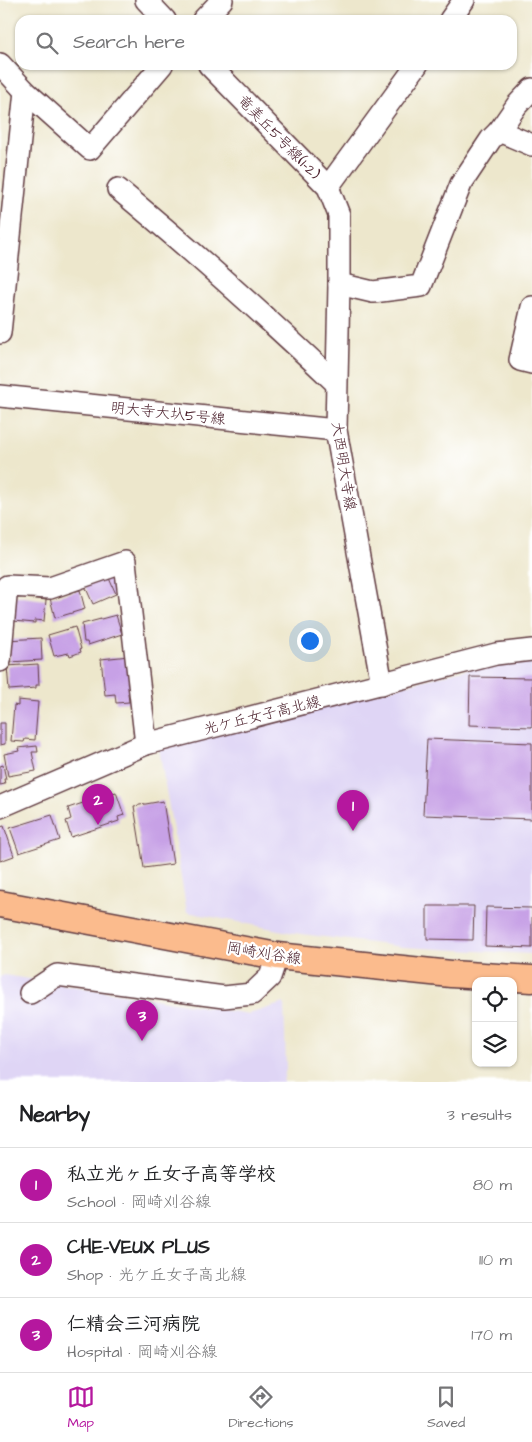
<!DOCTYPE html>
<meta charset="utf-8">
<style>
:root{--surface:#fff;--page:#f6f6f6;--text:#202124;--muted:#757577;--line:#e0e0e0;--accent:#b5179e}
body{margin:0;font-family:"Architects Daughter","Klee One",sans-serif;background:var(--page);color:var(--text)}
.controls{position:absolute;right:15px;bottom:15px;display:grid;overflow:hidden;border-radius:10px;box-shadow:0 1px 4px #0004}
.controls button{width:45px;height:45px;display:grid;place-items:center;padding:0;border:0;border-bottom:1px solid var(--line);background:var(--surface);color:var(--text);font:25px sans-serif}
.you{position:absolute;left:309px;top:640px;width:18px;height:18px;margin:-12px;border:4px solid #fff;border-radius:50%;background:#1a73e8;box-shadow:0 0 0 8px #1a73e833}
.badge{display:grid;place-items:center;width:32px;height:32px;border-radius:50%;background:var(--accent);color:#fff;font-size:16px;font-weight:700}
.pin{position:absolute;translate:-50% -41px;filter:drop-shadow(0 1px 2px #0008)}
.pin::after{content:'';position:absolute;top:26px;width:18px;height:15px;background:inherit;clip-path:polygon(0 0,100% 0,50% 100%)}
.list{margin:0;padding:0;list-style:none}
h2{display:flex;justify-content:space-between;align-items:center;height:65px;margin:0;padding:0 20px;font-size:21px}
h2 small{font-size:16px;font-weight:400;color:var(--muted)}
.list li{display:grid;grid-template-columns:32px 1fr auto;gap:15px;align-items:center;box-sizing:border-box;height:75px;padding:0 20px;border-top:1px solid var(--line)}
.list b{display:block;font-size:19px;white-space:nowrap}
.list p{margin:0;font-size:16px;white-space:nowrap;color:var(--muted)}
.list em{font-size:16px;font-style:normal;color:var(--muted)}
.icon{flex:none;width:28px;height:28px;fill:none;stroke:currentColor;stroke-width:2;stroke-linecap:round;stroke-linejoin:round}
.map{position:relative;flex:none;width:532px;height:1082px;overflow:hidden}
.search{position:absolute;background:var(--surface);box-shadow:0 1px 4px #0004;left:15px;right:15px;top:15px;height:55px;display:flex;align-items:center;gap:12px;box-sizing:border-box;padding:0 18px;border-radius:15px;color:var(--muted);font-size:19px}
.sheet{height:290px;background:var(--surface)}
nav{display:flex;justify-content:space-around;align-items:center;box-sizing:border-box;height:70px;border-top:1px solid var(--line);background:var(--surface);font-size:14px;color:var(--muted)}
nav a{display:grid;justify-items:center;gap:2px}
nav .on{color:var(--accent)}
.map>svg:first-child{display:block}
</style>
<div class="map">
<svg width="532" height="1082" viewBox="0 0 532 1082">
<rect width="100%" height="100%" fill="#fff"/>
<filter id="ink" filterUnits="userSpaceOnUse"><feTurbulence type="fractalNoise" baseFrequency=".02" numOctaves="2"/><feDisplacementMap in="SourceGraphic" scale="10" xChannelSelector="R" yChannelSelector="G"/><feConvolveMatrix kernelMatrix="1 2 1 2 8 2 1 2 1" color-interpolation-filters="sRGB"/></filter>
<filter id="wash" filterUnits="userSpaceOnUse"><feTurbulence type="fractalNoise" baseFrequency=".0096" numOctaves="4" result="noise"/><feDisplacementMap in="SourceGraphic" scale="20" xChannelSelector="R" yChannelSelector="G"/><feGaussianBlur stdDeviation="1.12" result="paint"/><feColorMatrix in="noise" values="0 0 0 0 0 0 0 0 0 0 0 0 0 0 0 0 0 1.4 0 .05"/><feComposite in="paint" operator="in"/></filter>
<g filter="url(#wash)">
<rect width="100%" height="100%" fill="#ede7cc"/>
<g fill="#dfd5f5">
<polygon points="532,659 532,954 403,947 294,933 187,912 159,749 486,664"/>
<polygon points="4,975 249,1014 284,1003 286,1068 283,1082 0,1082 0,977"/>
</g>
<g id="blocks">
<g fill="#c7a1e6">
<polygon points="108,576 116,594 93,604 85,586"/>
<polygon points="80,590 85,609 55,618 50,598"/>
<polygon points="15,596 46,600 44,621 35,620 35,623 13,621"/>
<polygon points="116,615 122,634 88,645 87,642 84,642 82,624"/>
<polygon points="75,627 81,649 80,649 81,652 70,656 69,653 54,656 48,635"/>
<polygon points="41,638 42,660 10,662 8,640"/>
<polygon points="129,656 132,692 128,693 129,702 116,703 115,694 105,695 101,659"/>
<polygon points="38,664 39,685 36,685 36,688 9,690 7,666"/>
<polygon points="470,677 532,678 532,727 469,725"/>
<polygon points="18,700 38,702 35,740 25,739 24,742 11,741 14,705 18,706"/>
<polygon points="0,723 5,723 5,744 0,745"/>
<polygon points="427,739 532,743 532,819 423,815"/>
<polygon points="37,746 38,752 32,752 36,771 8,776 4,754 19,751 18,748"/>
<polygon points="3,765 6,779 4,779 5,784 0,785 0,766"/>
<polygon points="116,792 124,815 118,817 119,821 71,837 66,821 71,819 68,808"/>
<polygon points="163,801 173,864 144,868 134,806"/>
<polygon points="52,815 60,840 19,853 10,828"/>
<polygon points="4,826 14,856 0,861 0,827"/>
<polygon points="427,906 474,906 473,940 427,939"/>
<polygon points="486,907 532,908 532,948 485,946"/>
</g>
</g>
</g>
<g filter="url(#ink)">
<use href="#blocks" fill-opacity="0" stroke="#623d43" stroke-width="1"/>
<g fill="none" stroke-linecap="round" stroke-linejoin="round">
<g stroke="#623d43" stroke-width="24">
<g id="minor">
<polyline points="146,0 165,20"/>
<polyline points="203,20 222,0"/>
<polyline points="450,20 464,0"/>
<polyline points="0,64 25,91 90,149 162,65"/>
<polyline points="209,65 328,187 339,215 339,284 336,430 382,684"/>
<polyline points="499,131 532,145"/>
<polyline points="328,187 417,65"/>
<path d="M118,189C193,251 265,316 336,383"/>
<polyline points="339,284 373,292 421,286 461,184 491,139 499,131 517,105 532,89"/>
<polyline points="532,307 520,360 532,363"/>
<polyline points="0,333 25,91"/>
<polyline points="0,396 336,430"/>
<polyline points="0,661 7,586 50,588 125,562 146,744"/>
<polyline points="0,807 146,744 496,654 532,650"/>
<polyline points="30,993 57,975 224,997 252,994 270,977 277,956"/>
</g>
</g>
<g stroke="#623d43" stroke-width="29">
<polyline id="major" points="0,904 277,956 451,974 532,979"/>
</g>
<use href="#minor" stroke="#fff" stroke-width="21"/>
<use href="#major" stroke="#fbbb8d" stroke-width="26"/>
</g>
</g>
<g text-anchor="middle" stroke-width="4.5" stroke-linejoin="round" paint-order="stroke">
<g font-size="15" fill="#4a1f2b" stroke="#fff">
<text transform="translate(279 137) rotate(46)" y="5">竜美丘5号線(1-2)</text>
<text transform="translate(168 413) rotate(6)" y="5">明大寺大圦5号線</text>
<text transform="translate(344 466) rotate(81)" y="5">大西明大寺線</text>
<text transform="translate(262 715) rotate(-14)" y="5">光ケ丘女子高北線</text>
<text transform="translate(264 953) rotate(9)" y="5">岡崎刈谷線</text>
</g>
</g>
</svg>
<div class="controls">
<button><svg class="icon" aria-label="locate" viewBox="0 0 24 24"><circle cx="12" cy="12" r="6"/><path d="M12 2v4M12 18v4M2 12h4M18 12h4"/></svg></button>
<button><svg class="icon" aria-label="layers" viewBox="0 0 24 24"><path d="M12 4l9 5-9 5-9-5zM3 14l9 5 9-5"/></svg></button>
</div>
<div class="you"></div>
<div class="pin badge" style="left:353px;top:831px">1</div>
<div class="pin badge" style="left:98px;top:825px">2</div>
<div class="pin badge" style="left:142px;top:1041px">3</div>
<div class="search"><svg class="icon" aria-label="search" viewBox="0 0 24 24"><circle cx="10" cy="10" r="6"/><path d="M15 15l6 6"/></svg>Search here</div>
</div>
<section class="sheet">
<h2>Nearby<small>3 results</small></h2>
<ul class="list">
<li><span class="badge">1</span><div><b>私立光ヶ丘女子高等学校</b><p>School · 岡崎刈谷線</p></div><em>80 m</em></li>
<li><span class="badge">2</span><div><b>CHE-VEUX PLUS</b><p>Shop · 光ケ丘女子高北線</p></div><em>110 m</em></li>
<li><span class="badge">3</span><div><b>仁精会三河病院</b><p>Hospital · 岡崎刈谷線</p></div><em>170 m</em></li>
</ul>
</section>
<nav>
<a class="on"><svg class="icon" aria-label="map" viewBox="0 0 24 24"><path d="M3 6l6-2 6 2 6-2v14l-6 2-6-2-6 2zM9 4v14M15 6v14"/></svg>Map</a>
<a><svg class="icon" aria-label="directions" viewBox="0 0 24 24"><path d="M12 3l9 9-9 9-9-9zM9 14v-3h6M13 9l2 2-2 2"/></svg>Directions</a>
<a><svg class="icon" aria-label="saved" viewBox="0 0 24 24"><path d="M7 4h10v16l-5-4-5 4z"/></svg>Saved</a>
</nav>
